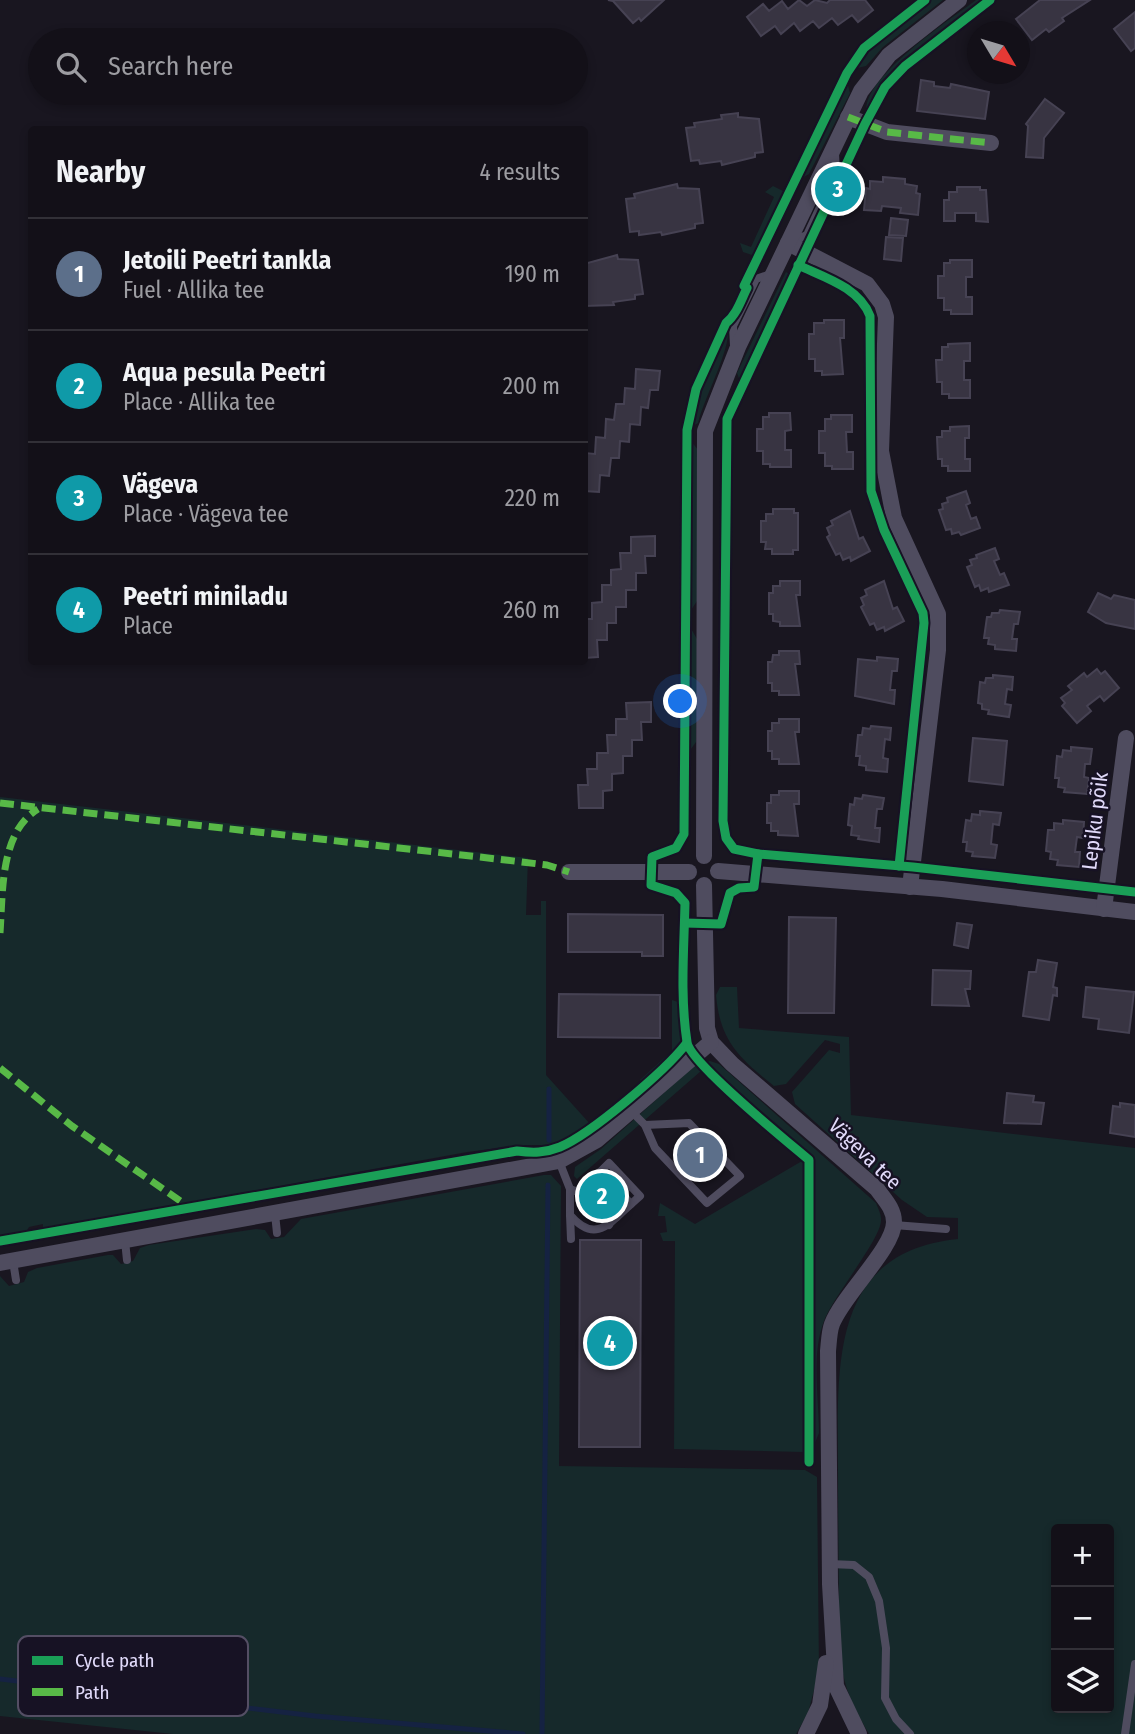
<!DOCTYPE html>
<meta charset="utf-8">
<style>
:root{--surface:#131018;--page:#1c1921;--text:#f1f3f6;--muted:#9d9da2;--line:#323037;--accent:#9b95ae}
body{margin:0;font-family:"Fira Sans Condensed",sans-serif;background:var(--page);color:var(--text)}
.controls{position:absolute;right:21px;bottom:21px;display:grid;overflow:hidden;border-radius:7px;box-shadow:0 4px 10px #0003}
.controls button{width:63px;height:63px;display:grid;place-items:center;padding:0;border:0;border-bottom:2px solid var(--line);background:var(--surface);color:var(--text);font:35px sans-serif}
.compass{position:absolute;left:967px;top:21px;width:63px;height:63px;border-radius:50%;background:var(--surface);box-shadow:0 4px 10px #0003;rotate:128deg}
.you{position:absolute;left:681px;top:702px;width:24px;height:24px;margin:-18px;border:5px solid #fff;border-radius:50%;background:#1a73e8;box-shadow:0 0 0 10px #1a73e833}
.badge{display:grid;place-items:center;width:46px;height:46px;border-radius:50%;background:var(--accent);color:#fff;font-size:23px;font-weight:700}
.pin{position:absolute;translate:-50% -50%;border:4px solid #fff;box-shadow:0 2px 7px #0006}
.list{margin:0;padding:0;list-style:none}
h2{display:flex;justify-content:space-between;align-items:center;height:91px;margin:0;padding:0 28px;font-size:30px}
h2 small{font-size:23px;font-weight:400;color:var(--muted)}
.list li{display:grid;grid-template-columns:46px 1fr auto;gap:21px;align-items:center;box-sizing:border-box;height:112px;padding:0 28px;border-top:2px solid var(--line)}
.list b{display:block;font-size:26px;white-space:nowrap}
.list p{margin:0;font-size:23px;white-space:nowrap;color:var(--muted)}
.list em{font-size:23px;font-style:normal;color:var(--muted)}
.icon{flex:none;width:38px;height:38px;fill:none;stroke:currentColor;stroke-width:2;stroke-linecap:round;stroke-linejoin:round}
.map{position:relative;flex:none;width:1135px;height:1734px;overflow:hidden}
.search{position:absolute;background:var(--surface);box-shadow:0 4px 10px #0003;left:28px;top:28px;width:560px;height:77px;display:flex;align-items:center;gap:18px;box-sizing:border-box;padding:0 24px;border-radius:38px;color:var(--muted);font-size:26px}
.panel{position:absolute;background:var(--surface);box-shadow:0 4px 10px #0003;left:28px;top:126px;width:560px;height:539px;border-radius:7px}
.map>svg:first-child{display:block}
</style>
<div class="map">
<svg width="1135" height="1734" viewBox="0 0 1135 1734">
<rect width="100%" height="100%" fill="#191620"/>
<g fill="#16292b" fill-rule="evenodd">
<polygon points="931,0 943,0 883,47 866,66 853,69 869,49"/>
<path d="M976,0H985C942,34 894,64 867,114C858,80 951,19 976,0Z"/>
<polygon points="847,82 850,93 809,174 800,179"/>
<polygon points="773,186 785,192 755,256 743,252 740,243 751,247 774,197 765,192"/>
<polygon points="786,272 791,275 740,381 737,373"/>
<path d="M728,328C731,349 704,398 698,423L691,427L701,384Z"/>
<polygon points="690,440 699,451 697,601 689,613"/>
<polygon points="690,627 697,639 696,742 688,753"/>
<polygon points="0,797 528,858 526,915 541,915 541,901 546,901 546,1075 591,1125 554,1145 521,1145 467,1152 43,1229 43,1224 29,1227 26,1232 0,1236"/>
<path d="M720,987H737L739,1028L849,1037L851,1115L1135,1148V1734H869C845,1693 841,1678 839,1631C839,1578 838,1524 838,1471C838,1371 827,1252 958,1239V1218L927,1217L902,1200L795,1104L792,1092L829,1050L840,1053V1044L825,1040L786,1084L774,1086C739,1058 720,1041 716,995ZM1056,1529H1109V1708H1056Z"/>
<path d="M672,1000L681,1003C686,1055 679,1049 642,1082L640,1080L672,1051Z"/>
<path d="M710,1061L719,1064L876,1203C878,1208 881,1214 881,1219C883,1237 833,1296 824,1321C811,1354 819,1397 819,1433L814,1445L803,1452L674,1449L675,1241H663L660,1233L667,1232L665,1216H658L660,1203L695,1224L802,1161L701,1071L577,1179L574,1176L575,1167L601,1149L694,1066Z"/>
<polygon points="544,1175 551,1175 561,1186 559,1466 805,1470 817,1477 819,1671 808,1713 796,1734 173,1734 0,1716 0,1276 9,1286 24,1282 28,1272 37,1268 108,1255 113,1255 121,1264 133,1261 140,1248 149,1245 256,1229 265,1230 271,1239 284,1237 301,1219"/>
</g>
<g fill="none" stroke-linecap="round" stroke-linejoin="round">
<g stroke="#152242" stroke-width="5">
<polyline points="549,1140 549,1089"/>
<polyline points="0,1679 315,1716 523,1734"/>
<polyline points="542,1734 548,1185"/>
</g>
</g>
<g fill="#383442" stroke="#464253" stroke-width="2">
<polygon points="608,0 664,0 641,21 639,18 633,23 613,1"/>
<polygon points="799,0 807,6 815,0 827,3 830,0 865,0 873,10 858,22 852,15 838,25 832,18 819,28 813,21 800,31 794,23 781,34 775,26 761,36 747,17 763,4 769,11 782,1 788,9"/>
<polygon points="1040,0 1090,0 1062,18 1064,21 1049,32 1046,29 1032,40 1016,19"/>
<polygon points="1135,12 1135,48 1131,51 1114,29"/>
<polygon points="921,80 934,82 934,86 950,88 951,84 989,92 985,119 917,111"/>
<polygon points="1045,99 1064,113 1044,138 1043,158 1026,157 1028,126 1026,124"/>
<polygon points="738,113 738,117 759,119 763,152 755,153 755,157 722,165 721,161 700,164 699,160 691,161 686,128 695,127 694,123 722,119 721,115"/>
<polygon points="883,177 905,179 905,184 917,186 916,193 920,194 918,215 900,213 901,208 882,206 881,211 864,210 866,188 870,189 870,181 883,182"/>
<polygon points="677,184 678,188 699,189 703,223 695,224 695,228 662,235 661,232 639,235 639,231 630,232 626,199 635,198 634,194"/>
<polygon points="957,187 980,187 980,190 986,190 988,222 976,221 976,213 955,213 955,221 944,221 944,200 949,200 949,192 957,192"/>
<polygon points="891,218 908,220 906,236 889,235"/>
<polygon points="886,237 903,238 901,261 884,259"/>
<polygon points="617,255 618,259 638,260 643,294 635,295 635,299 613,302 614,305 584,306 584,264"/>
<polygon points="950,260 972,260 972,277 966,277 966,297 972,297 972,314 951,314 951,310 944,310 944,298 938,298 938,276 944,276 944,263 950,263"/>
<polygon points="824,320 844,320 844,338 840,338 843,374 822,375 822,371 815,371 815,359 809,359 809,334 814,334 814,323 824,323"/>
<polygon points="970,343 970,361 964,361 964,380 970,380 970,398 949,398 949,394 942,394 942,382 937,382 936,360 942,360 942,347 948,347 948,344"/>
<polygon points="636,369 660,371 658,390 650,390 648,408 641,407 640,425 630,424 629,442 620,441 619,458 611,458 609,476 600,475 599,492 584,491 585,453 595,454 596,437 605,438 606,419 614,420 616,404 624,404 625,388 635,389"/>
<polygon points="769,413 790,413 791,430 785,431 785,450 791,450 791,467 770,467 770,464 763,464 763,451 757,451 757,429 763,429 763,417 769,417"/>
<polygon points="831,415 852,415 852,432 846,432 847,452 853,452 853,469 832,469 832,466 825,466 825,453 819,453 819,431 825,431 825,419 831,419"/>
<polygon points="969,426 969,438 965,438 965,459 970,459 970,471 948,471 948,466 942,466 942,459 938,459 937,437 942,437 942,431 950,431 950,427"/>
<polygon points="966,491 970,503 966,505 971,519 976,517 980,528 961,535 959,532 952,534 951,529 946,530 939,510 943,509 942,504 948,502 947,498"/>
<polygon points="773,509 794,509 794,513 798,513 798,550 793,550 793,554 772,554 772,549 765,549 766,542 761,542 761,521 766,521 766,514 773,514"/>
<polygon points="850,511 859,539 863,537 870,551 851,561 850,557 843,560 840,553 836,555 827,537 830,535 827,528 833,525 831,521"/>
<polygon points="655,536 655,556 645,556 646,573 636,573 636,590 626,590 626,607 616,607 616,623 607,623 607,640 597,640 598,657 584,658 584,619 592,619 592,603 602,602 602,585 611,585 611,570 621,569 620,553 631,553 631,537"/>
<polygon points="995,548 999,559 994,561 1000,575 1004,573 1009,585 989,592 988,588 981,591 979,585 975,587 967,567 972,565 970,560 977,558 976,555"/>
<polygon points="780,581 800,581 800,595 796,595 800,626 780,626 780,622 773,621 773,614 769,614 769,593 773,593 773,586 780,586"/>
<polygon points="884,581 893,609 897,607 904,621 885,631 884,627 877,630 874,623 870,625 861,607 864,605 861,598 867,595 865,590"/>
<polygon points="1098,593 1111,599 1114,595 1135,600 1135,629 1106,623 1088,612"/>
<polygon points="1000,610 1020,612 1018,624 1014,624 1012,639 1017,639 1016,651 995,649 995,645 988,644 989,638 984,638 987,617 991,617 992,613 999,613"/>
<polygon points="779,651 799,651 800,664 795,664 799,695 779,695 779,691 772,691 772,683 768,683 768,662 772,662 773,655 779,655"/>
<polygon points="877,657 898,659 897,671 892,671 890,690 895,690 894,704 855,696 858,659 877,661"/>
<polygon points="1097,669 1101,674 1105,671 1119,688 1104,701 1100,696 1087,706 1091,711 1077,723 1062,706 1065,703 1061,698 1072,690 1068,686 1084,673 1087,677"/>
<polygon points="993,675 1013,677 1012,690 1007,689 1005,704 1011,705 1009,717 988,714 989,710 982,709 982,704 978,703 980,682 985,683 986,678 993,678"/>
<polygon points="651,702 651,722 641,722 642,740 632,740 632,756 623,756 623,773 612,774 612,790 603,791 603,808 579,808 578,785 588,785 587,769 597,769 597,753 608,753 607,735 616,735 616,719 627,719 626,703"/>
<polygon points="779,719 799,719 799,732 795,732 799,764 779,764 779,759 772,759 772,751 768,751 768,731 772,731 772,723 779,723"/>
<polygon points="871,726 891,728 890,740 885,739 883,758 888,759 887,772 866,770 866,766 859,765 860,756 856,756 858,735 862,735 863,728 870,729"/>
<polygon points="973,738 1007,741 1003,785 969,781"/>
<polygon points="1071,747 1092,749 1090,764 1085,764 1084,777 1089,778 1087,794 1064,792 1065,788 1058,787 1059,778 1055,778 1057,756 1062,757 1063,750 1071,751"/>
<polygon points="779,791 799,791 799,804 794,804 798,836 778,835 778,831 771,831 771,823 767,823 767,803 771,803 771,795 779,795"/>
<polygon points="863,795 884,798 882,809 877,809 875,828 880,828 879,842 858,839 859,836 851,835 852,826 848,825 850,804 854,805 855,798 862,799"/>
<polygon points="980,811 1001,813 999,825 993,824 991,844 997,845 995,858 972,856 973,852 966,851 967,842 963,842 966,820 971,821 972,814 980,815"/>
<polygon points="1063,820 1084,822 1083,838 1077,837 1075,852 1080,852 1079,867 1057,865 1058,860 1050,859 1051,852 1046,851 1048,830 1054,830 1054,823 1063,824"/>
<polygon points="568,914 663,915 663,956 642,956 642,952 568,952"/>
<polygon points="789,917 836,918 834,1013 788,1013"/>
<polygon points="957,923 972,925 968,948 954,945"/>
<polygon points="1038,960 1057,963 1053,987 1057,988 1057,996 1053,995 1049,1020 1023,1016 1029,972 1036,972"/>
<polygon points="933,970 971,971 970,989 965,989 969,1006 932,1005"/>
<polygon points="1086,987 1134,992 1129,1033 1098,1029 1099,1019 1083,1017"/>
<polygon points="559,994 660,995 660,1038 558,1037"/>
<polygon points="1007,1093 1034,1096 1033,1102 1044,1103 1041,1124 1004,1123"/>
<polygon points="1120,1103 1135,1105 1135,1137 1110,1133 1113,1106 1120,1107"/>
<polygon points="700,1140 714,1157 700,1169 686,1153"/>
<polygon points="613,1175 624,1187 591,1218 580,1206"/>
<polygon points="580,1240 641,1240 640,1447 579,1447"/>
</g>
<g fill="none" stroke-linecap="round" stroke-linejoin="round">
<g stroke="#4f4c5f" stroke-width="8">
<polyline points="791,242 807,235 836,173 835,153"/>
<polyline points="734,346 733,326 756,279 771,274"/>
<polyline points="631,1111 645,1125 655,1148 707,1203 740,1176 689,1123 645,1125"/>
<polyline points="559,1161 570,1189"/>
<polyline points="600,1172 609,1163 640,1196 631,1204"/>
<path d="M608,1180L600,1172L578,1192L570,1189V1215C595,1244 609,1224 631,1204L619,1191"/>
<polyline points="605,1204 617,1217"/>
<polyline points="597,1212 609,1225"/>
<polyline points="275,1214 277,1233"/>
<polyline points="570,1215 571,1239"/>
<polyline points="894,1225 946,1229"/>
<polyline points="125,1241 127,1260"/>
<polyline points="13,1261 16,1280"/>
<polyline points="830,1564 854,1565 869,1577 879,1601 886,1648 885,1698 896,1719 910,1734"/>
<polyline points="1125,1734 1135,1664"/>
</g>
<g stroke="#4f4c5f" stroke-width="16">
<polyline points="848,117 887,132 991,143"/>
<polyline points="788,243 867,284 882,304 886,317 881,451 894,518 938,614 938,650 910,887"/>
<polyline points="704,856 705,431 738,347 861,91 889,55 959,0"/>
<polyline points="718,871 942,889 1135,912"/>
<polyline points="569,872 689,872"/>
<path d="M704,885L707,1028L711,1042L732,1064L877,1189C885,1200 894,1209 894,1222C894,1248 843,1295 832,1324C829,1332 829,1342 828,1351L830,1584L836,1686L859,1734"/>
<polyline points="1104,909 1126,738"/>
<polyline points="0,1263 559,1161 597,1140 711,1042"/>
<polyline points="806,1734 820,1705 826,1663"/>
</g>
<g stroke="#58b947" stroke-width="7" stroke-dasharray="14 7" stroke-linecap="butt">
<polyline points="848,117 887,132 991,143"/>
<polyline points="0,803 497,859 547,865 569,872"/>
<path d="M0,933C3,891 0,832 38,809"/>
<polyline points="0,1068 72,1126 189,1207"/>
</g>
<g stroke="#171224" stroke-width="13">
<g id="cycleway">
<path d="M798,265C823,277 859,287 870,316L871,491L884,530L923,613L924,623L899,866"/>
<polyline points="758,854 913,867 1135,892"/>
<polyline points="685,923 721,924 730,893 739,888 754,887 758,854 734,849 726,838 723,821 727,419 865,124 885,87 905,66 990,0"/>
<path d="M0,1241L517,1151C533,1153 545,1153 560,1147C591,1134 665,1071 686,1044"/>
<path d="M809,1462V1160C788,1142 689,1062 687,1042C680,996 684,949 685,903L676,893L651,885L652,857L676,848L684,834L687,430L696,389L726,323C737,314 741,300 747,288L744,286L847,73L864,48L925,0"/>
</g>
</g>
<use href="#cycleway" stroke="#1a9f57" stroke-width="9"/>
</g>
<g text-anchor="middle" stroke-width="5" stroke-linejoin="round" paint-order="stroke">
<g font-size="21" fill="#e1dafa" stroke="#171224">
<text transform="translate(1095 821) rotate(-83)" y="7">Lepiku põik</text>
<text transform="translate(865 1154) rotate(44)" y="7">Vägeva tee</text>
</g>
</g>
<rect x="18" y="1636" width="230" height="80" rx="10" fill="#171224" stroke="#544e64" stroke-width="2"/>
<rect x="32" y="1656" width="31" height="9" fill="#1a9f57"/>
<rect x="32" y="1688" width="31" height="8" fill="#58b947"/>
<g font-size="19" fill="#e1dafa">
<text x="75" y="1667">Cycle path</text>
<text x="75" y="1699">Path</text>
</g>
</svg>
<div class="controls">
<button>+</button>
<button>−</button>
<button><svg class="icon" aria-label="layers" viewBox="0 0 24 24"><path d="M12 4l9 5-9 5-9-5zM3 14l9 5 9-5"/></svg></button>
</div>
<svg class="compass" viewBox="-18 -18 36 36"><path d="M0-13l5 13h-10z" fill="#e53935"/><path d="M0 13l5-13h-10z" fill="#9d9da2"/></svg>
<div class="you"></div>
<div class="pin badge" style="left:700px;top:1155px;background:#5c6f8a">1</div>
<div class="pin badge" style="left:602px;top:1196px;background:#0f9aa8">2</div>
<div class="pin badge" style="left:838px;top:189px;background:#0f9aa8">3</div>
<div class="pin badge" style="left:610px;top:1343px;background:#0f9aa8">4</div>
<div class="search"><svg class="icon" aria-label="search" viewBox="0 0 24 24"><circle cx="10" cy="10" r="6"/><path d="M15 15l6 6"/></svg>Search here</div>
<section class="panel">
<h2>Nearby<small>4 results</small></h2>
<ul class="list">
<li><span class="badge" style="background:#5c6f8a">1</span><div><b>Jetoili Peetri tankla</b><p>Fuel · Allika tee</p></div><em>190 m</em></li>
<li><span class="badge" style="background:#0f9aa8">2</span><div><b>Aqua pesula Peetri</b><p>Place · Allika tee</p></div><em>200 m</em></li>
<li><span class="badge" style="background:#0f9aa8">3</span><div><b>Vägeva</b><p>Place · Vägeva tee</p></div><em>220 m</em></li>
<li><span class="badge" style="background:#0f9aa8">4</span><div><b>Peetri miniladu</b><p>Place</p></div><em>260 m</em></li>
</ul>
</section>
</div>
